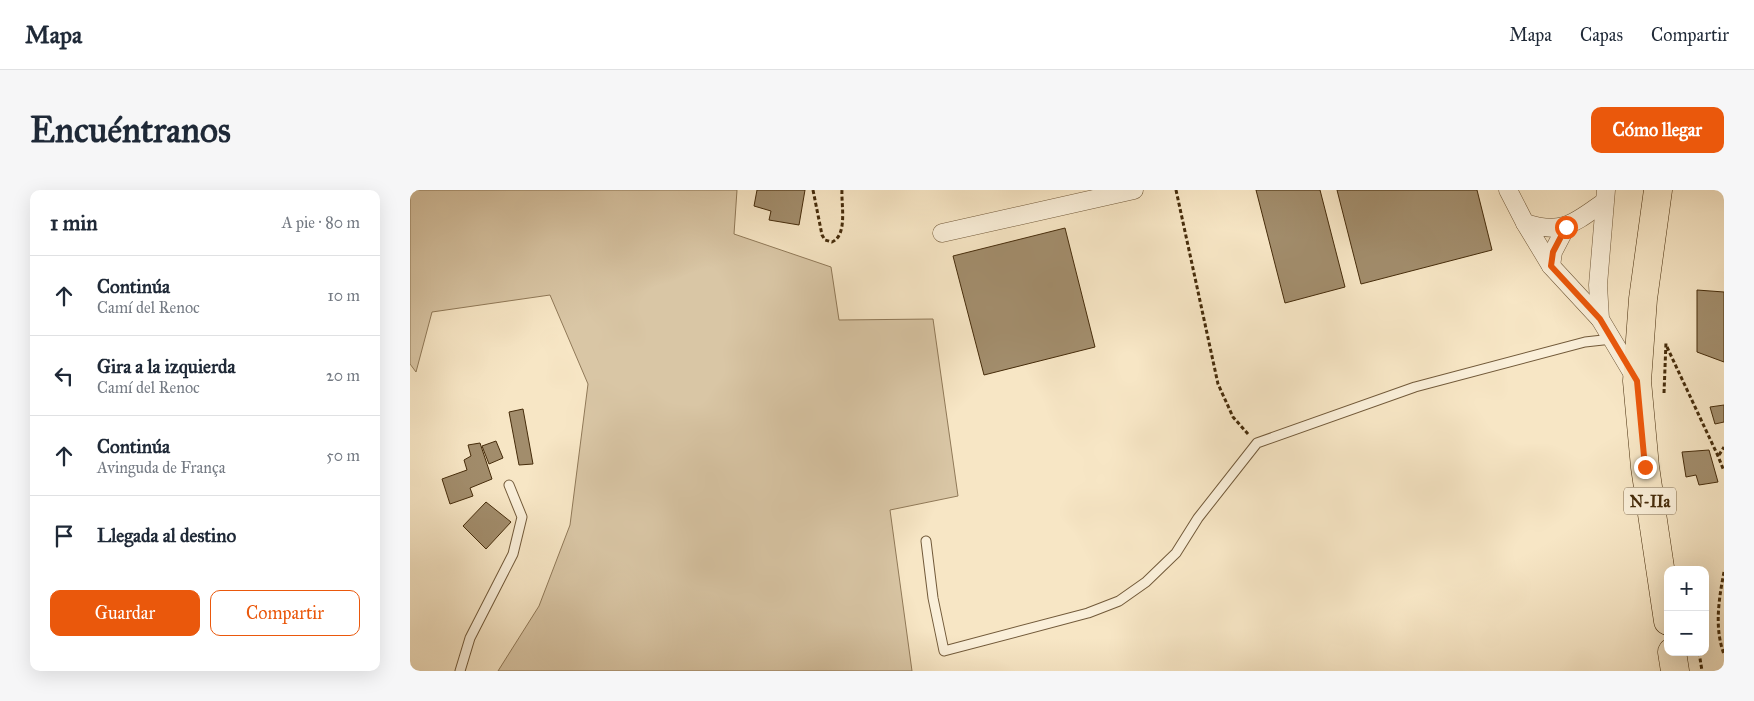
<!DOCTYPE html>
<html lang="es">
<meta charset="utf-8">
<style>
:root{--surface:#fff;--page:#f6f6f7;--text:#1f2937;--muted:#747a83;--line:#e0e1e3;--accent:#ea580c}
body{margin:0;font-family:"IM FELL Great Primer",serif;background:var(--page);color:var(--text)}
.controls{position:absolute;right:15px;bottom:15px;display:grid;overflow:hidden;border-radius:10px;box-shadow:0 5px 20px #0002}
.controls button{width:45px;height:45px;display:grid;place-items:center;padding:0;border:0;border-bottom:1px solid var(--line);background:var(--surface);color:var(--text);font:25px sans-serif}
.stop{position:absolute;width:15px;height:15px;margin:-11px;border:4px solid #ea580c;border-radius:50%;background:#fff}
.stop.end{background:#ea580c;border-color:#fff;box-shadow:0 1px 5px #0008}
.list{margin:0;padding:0;list-style:none}
h2{display:flex;justify-content:space-between;align-items:center;height:65px;margin:0;padding:0 20px;font-size:21px}
h2 small{font-size:16px;font-weight:400;color:var(--muted)}
.list li{display:grid;grid-template-columns:32px 1fr auto;gap:15px;align-items:center;box-sizing:border-box;height:80px;padding:0 20px;border-top:1px solid var(--line)}
.list b{display:block;font-size:19px;white-space:nowrap}
.list p{margin:0;font-size:16px;white-space:nowrap;color:var(--muted)}
.list em{font-size:16px;font-style:normal;color:var(--muted)}
.actions{display:flex;gap:10px;padding:15px 20px}
.actions a{flex:1;padding:11px 0;border:1px solid var(--accent);border-radius:10px;text-align:center;font-size:18px;color:var(--accent)}
.actions .main{background:var(--accent);color:#fff}
.icon{flex:none;width:28px;height:28px;fill:none;stroke:currentColor;stroke-width:2;stroke-linecap:round;stroke-linejoin:round}
.map{position:relative;flex:none;width:1314px;height:481px;overflow:hidden;border-radius:10px}
header{display:flex;align-items:center;gap:30px;box-sizing:border-box;height:70px;padding:0 25px;background:var(--surface);border-bottom:1px solid var(--line)}
header strong{font-size:24px}
nav{display:flex;gap:28px;margin-inline-start:auto;font-size:18px}
.intro{display:flex;align-items:center;justify-content:space-between;box-sizing:border-box;height:120px;padding:0 30px}
h1{margin:0;font-size:35px}
.button{padding:12px 22px;border-radius:10px;background:var(--accent);color:#fff;font-size:18px;font-weight:700}
main{display:flex;gap:30px;padding:0 30px}
aside{flex:1;background:var(--surface);border-radius:10px;box-shadow:0 5px 20px #0002}
.map>svg:first-child{display:block}
</style>
<header>
<strong>Mapa</strong>
<nav><a>Mapa</a><a>Capas</a><a>Compartir</a></nav>
</header>
<div class="intro"><h1>Encuéntranos</h1><a class="button">Cómo llegar</a></div>
<main>
<aside>
<h2>1 min<small>A pie · 80 m</small></h2>
<ul class="list">
<li><svg class="icon" aria-label="ahead" viewBox="0 0 24 24"><path d="M12 20V5M6 11l6-6 6 6"/></svg><div><b>Continúa</b><p>Camí del Renoc</p></div><em>10 m</em></li>
<li><svg class="icon" aria-label="left" viewBox="0 0 24 24"><path d="M17 20v-9H6M10 6l-5 5 5 5"/></svg><div><b>Gira a la izquierda</b><p>Camí del Renoc</p></div><em>20 m</em></li>
<li><svg class="icon" aria-label="ahead" viewBox="0 0 24 24"><path d="M12 20V5M6 11l6-6 6 6"/></svg><div><b>Continúa</b><p>Avinguda de França</p></div><em>50 m</em></li>
<li><svg class="icon" aria-label="arrive" viewBox="0 0 24 24"><path d="M6 21V4h12l-3 4 3 4H6"/></svg><div><b>Llegada al destino</b></div></li>
</ul>
<div class="actions"><a class="main">Guardar</a><a>Compartir</a></div>
</aside>
<div class="map">
<svg width="1314" height="481" viewBox="0 0 1314 481">
<rect width="100%" height="100%" fill="#f7e6c5"/>
<filter id="stains"><feTurbulence type="fractalNoise" baseFrequency=".004" numOctaves="4"/><feColorMatrix values="0 0 0 0 .2 0 0 0 0 .09 0 0 0 0 .02 0 0 0 .5 -.17"/></filter>
<radialGradient id="worn" r=".72"><stop offset=".6" stop-color="#630" stop-opacity="0"/><stop offset="1" stop-color="#630" stop-opacity=".3"/></radialGradient>
<polygon fill="#d9c6a5" stroke="#907958" points="0,0 327,0 324,44 421,77 429,130 523,129 548,306 480,320 502,481 88,481 129,416 160,335 178,194 140,105 22,122 6,182 0,174"/>
<g fill="#a28d6c" stroke="#462c0b">
<polygon points="347,0 395,0 389,35 359,30 361,21 344,16"/>
<polygon points="846,0 910,0 935,97 875,113"/>
<polygon points="927,0 1067,0 1082,60 951,94"/>
<polygon points="655,38 685,157 574,185 543,66"/>
<polygon points="1287,100 1314,102 1314,172 1287,162"/>
<polygon points="1314,215 1314,232 1305,234 1300,217"/>
<polygon points="113,219 123,274 109,275 99,222"/>
<polygon points="86,251 93,268 79,274 72,256"/>
<polygon points="70,253 82,289 60,298 63,306 40,314 32,289 57,280 54,270 61,266 58,255"/>
<polygon points="1299,260 1308,292 1289,295 1286,285 1276,287 1272,262"/>
<polygon points="76,312 101,332 76,359 53,336"/>
</g>
<g fill="none" stroke-linecap="round" stroke-linejoin="round">
<g stroke="#725a3a" stroke-width="11">
<g id="lane">
<polyline points="516,351 523,408 534,461 678,423 709,411 736,392 766,363 788,328 847,253 1005,197 1175,152 1202,149"/>
<polyline points="50,481 60,448 103,364 112,327 99,295"/>
</g>
</g>
<g stroke="#725a3a" stroke-width="19">
<g id="street">
<polyline points="1098,0 1115,33 1141,76 1190,129"/>
<polyline points="1196,0 1188,95 1190,129 1227,191"/>
<path d="M1115,33C1153,45 1164,33 1194,12"/>
<polyline points="532,43 724,0"/>
<polyline points="1141,76 1143,62 1156,37"/>
</g>
</g>
<g stroke="#462c0b" stroke-width="29">
<g id="primary">
<polyline points="1248,0 1233,109 1227,191 1235,277 1258,431"/>
<polyline points="1262,462 1265,481"/>
</g>
</g>
<g stroke="#462c0b" stroke-width="3" stroke-dasharray="4 2.5" stroke-linecap="butt">
<path d="M403,0L412,45L415,50L422,52C438,45 431,14 432,0"/>
<polyline points="766,0 808,194 823,227 838,244"/>
<polyline points="1257,157 1308,266 1314,281"/>
<polyline points="1254,203 1256,152"/>
<polyline points="1309,265 1314,257"/>
<path d="M1314,382C1309,408 1304,438 1314,464"/>
<polyline points="1289,462 1292,481"/>
</g>
<use href="#lane" stroke="#faefd9" stroke-width="9"/>
<use href="#street" stroke="#faefd9" stroke-width="18"/>
<use href="#primary" stroke="#f7e6c5" stroke-width="28"/>
</g>
<g fill="none" stroke-linecap="round" stroke-linejoin="round">
<polyline stroke="#ea580c" stroke-width="6" points="1156,37 1143,62 1141,76 1190,129 1227,191 1235,277"/>
</g>
<g text-anchor="middle" stroke-width="4.5" stroke-linejoin="round" paint-order="stroke">
<rect fill="#faefd9" stroke="#7c6649" stroke-width="1" x="1214" y="297.5" width="52" height="27" rx="4"/>
<g font-size="16" font-weight="bold" fill="#462c0b">
<text x="1240" y="317">N-IIa</text>
</g>
</g>
<rect width="100%" height="100%" filter="url(#stains)"/>
<rect width="100%" height="100%" fill="url(#worn)"/>
</svg>
<div class="controls">
<button>+</button>
<button>−</button>
</div>
<div class="stop" style="left:1156px;top:37px"></div>
<div class="stop end" style="left:1235px;top:277px"></div>
</div>
</main>
